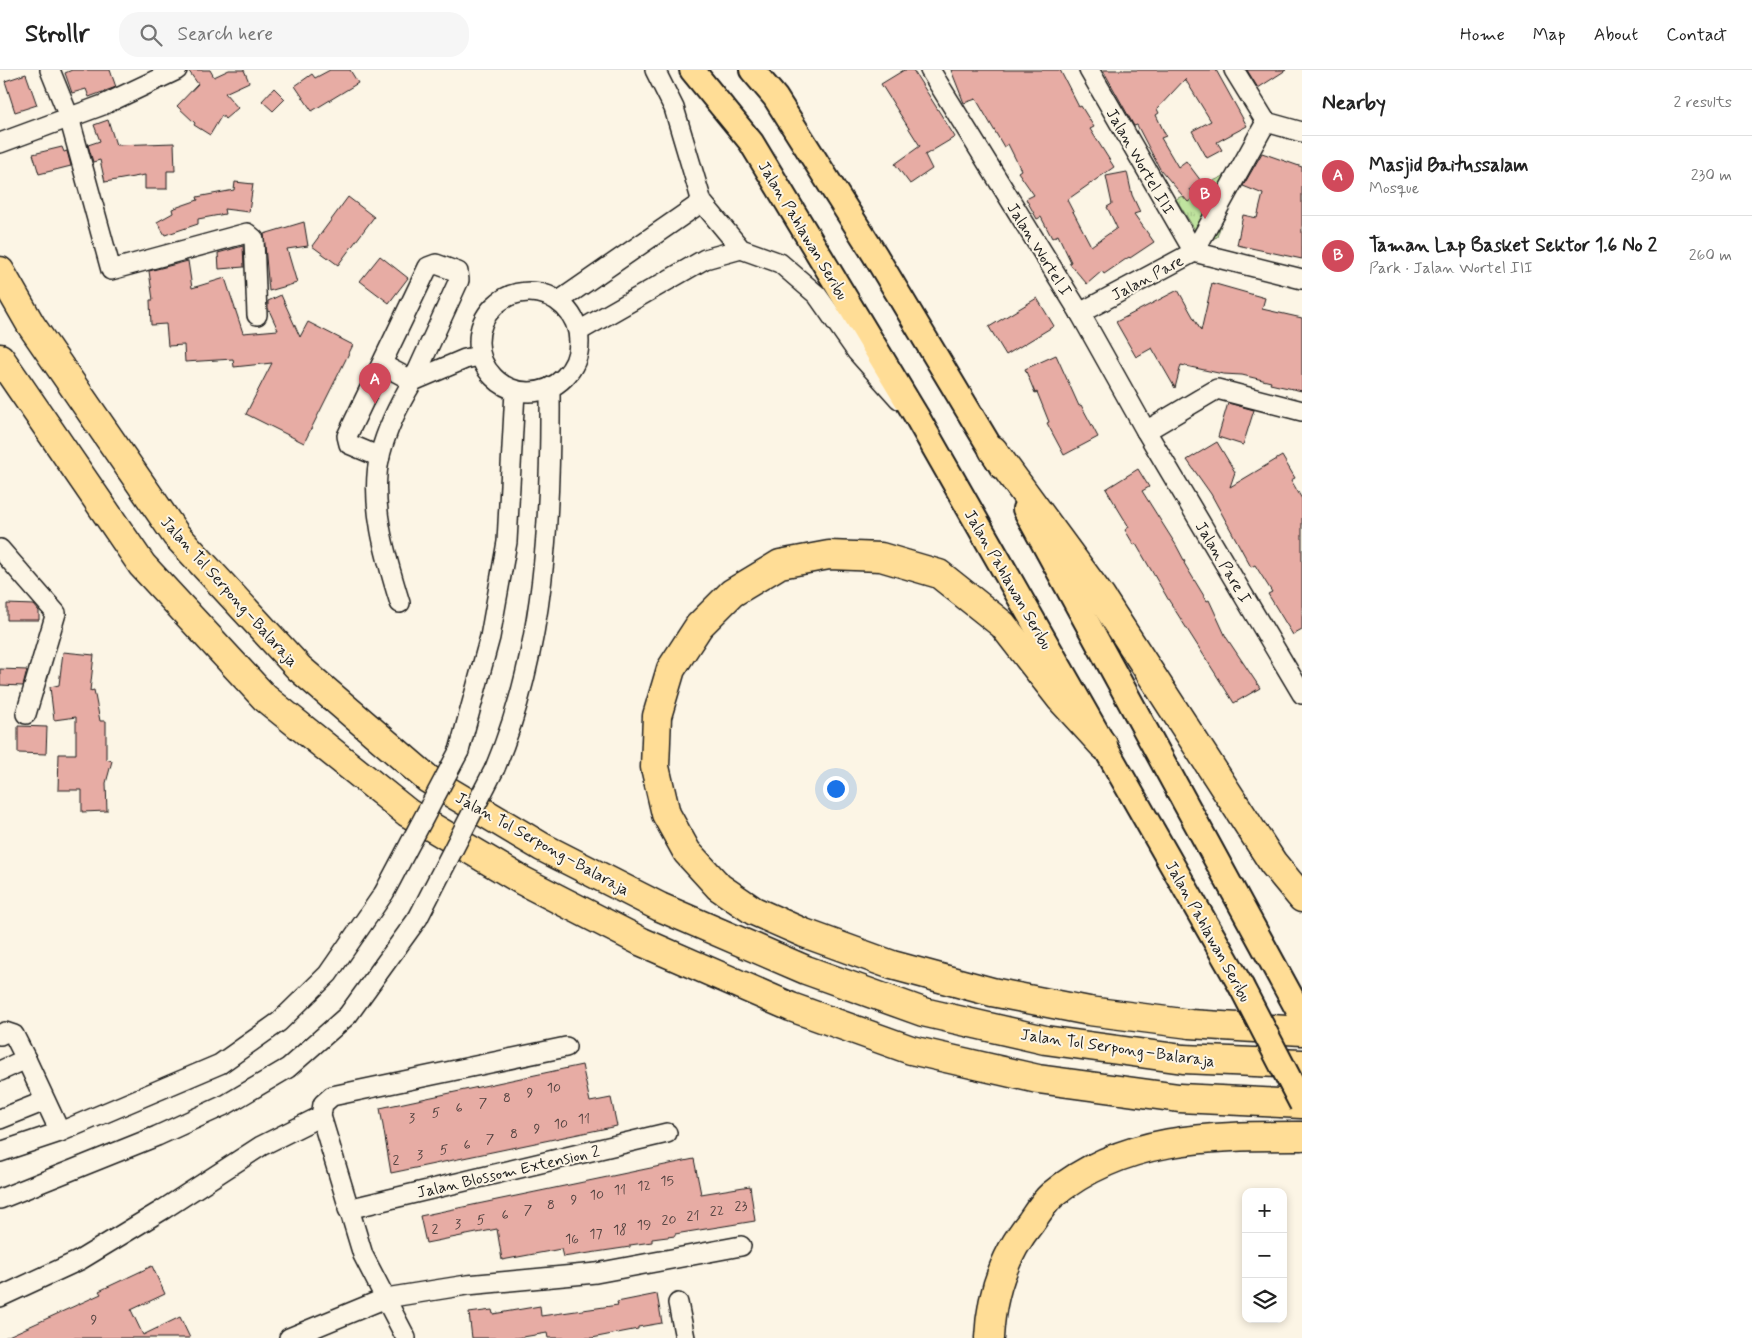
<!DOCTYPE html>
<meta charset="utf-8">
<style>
:root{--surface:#fff;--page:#f6f6f6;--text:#222;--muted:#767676;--line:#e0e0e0;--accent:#d1495b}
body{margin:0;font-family:Mynerve,sans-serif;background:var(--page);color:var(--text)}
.controls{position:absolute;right:15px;bottom:15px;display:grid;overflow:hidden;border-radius:10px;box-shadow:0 2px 8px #0003}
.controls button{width:45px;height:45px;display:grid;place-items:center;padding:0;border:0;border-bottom:1px solid var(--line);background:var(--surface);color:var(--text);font:25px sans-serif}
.you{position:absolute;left:835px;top:718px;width:18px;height:18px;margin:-12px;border:4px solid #fff;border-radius:50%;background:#1a73e8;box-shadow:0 0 0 8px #1a73e833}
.badge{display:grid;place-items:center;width:32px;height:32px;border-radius:50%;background:var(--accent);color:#fff;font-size:16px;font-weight:700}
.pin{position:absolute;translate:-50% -41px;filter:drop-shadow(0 1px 2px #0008)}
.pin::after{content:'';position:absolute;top:26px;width:18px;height:15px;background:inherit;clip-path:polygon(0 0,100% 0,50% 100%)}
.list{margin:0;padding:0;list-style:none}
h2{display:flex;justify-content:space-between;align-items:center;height:65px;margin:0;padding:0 20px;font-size:21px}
h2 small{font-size:16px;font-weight:400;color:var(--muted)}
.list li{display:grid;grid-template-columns:32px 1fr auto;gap:15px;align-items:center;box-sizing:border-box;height:80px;padding:0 20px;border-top:1px solid var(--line)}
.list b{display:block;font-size:19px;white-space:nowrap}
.list p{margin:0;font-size:16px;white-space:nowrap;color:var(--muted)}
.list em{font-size:16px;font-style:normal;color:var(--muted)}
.icon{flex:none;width:28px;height:28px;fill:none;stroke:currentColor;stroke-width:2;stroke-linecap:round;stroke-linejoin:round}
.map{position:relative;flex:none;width:1302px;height:1268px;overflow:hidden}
header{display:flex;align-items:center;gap:30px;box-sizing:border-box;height:70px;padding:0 25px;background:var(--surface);border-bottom:1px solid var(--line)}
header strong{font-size:24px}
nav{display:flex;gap:28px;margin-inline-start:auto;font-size:18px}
.search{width:350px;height:45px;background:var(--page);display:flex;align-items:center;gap:12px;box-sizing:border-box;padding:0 18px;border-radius:20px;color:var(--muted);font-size:19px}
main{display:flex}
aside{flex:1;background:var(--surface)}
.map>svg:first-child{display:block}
</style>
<header>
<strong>Strollr</strong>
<div class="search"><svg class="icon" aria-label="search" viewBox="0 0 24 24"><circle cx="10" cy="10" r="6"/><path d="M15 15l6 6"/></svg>Search here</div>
<nav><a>Home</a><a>Map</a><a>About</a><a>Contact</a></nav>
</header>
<main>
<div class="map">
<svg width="1302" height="1268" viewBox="0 0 1302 1268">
<defs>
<pattern id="grass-tufts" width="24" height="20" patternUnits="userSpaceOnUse" patternTransform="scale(1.25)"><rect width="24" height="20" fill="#c0e49f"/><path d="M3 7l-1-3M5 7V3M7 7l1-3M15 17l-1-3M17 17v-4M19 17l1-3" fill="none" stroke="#a4c388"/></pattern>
</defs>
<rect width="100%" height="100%" fill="#fcf5e5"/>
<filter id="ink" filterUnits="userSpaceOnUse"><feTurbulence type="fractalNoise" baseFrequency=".02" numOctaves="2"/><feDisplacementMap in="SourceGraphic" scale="10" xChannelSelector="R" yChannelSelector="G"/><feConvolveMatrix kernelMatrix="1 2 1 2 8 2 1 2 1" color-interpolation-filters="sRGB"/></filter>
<g filter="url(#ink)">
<polygon fill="url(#grass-tufts)" stroke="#6e805e" points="1230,103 1236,109 1217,167 1203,173 1176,129"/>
<g fill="#e7aca4" stroke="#1c1c1c">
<polygon points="72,0 110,0 116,17 89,27 86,19 72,23 65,3"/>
<polygon points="188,0 210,0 214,7 229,0 244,0 249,12 225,23 238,38 225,49 222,45 210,65 194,55 195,53 177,36 198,14"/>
<polygon points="330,0 350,0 358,13 312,41 295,16 312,4 315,8"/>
<polygon points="904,0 913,0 955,67 925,85 932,99 910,114 895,94 920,76 881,14"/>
<polygon points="951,0 1060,0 1079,37 1081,36 1094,57 1090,59 1114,97 1067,130 1091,176 1117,158 1107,137 1112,134 1106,106 1127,102 1132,125 1140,142 1134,144 1154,172 1130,188 1129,187 1104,204 1102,201 1087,214 1069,193 1071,192 1058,165 1052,168 1041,147 1037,149 1026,129 1034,125 1018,102 1021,100 1008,74 1004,77 976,29 964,33"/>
<polygon points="1103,0 1216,0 1247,56 1217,72 1222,80 1207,88 1192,61 1211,51 1185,9 1157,39 1159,43 1156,45 1166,66 1161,68 1178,97 1186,91 1201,111 1190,119 1195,127 1188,132 1160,99 1137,55 1134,56"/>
<polygon points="1247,0 1286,0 1258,18"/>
<polygon points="26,4 37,35 15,42 5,11"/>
<polygon points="274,18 285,29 273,41 262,31"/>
<polygon points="108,50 116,75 174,73 175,101 167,101 167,119 145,119 145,105 105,112 100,90 93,92 88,75 100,71 94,55"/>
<polygon points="62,77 64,82 67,81 71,96 39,104 33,84"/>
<polygon points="1262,83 1302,97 1302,189 1237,175 1243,145 1257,148 1263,124 1243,116"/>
<polygon points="235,112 253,114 249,142 224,139 225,144 198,149 198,154 165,165 157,152 173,143 172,139 198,130 197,127 234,120"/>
<polygon points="348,127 374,147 338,195 312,176"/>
<polygon points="304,152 308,176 287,179 297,213 269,221 264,164"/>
<polygon points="243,176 244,197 219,199 218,183"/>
<polygon points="380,186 408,208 389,233 360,211"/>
<polygon points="188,191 192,218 225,208 243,263 278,260 268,238 268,231 281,225 300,267 308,252 353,275 304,373 246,344 272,293 234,297 233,289 185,292 184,275 168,276 166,254 151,255 150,230 153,230 149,201"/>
<polygon points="1212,213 1265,228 1262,239 1302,248 1302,321 1270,314 1271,312 1242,305 1223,304 1181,295 1175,318 1152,278 1136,287 1116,252 1178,220 1201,261"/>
<polygon points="1037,228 1054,256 1006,285 989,257"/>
<polygon points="1056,285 1079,336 1081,335 1098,367 1064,385 1047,353 1049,352 1037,322 1035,323 1025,299"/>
<polygon points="1228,333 1254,340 1243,375 1218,367"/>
<polygon points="1217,372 1235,402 1230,417 1282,386 1295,408 1291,410 1302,429 1302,560 1293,565 1268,524 1272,522 1255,495 1251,497 1211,424 1187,390"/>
<polygon points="1138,399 1149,417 1142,421 1176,475 1185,492 1184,493 1207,531 1209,530 1226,567 1260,618 1234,633 1168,529 1136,474 1134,475 1125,460 1129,457 1106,419"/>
<polygon points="7,534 34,535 39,541 39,550 7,550"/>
<polygon points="63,582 94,585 90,621 94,620 100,651 106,651 106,689 112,691 106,713 107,741 82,742 82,720 58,720 59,684 76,684 76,647 54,650 50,617 59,615"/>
<polygon points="0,599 27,600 23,616 0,615"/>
<polygon points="18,656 47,657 46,684 18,683"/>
<polygon points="582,995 590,1032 611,1028 617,1056 391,1103 380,1038"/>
<polygon points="694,1089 701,1124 750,1116 755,1151 675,1164 675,1166 652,1169 652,1172 630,1175 630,1177 563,1187 561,1179 502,1190 497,1159 426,1173 420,1146"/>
<polygon points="152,1196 165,1224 131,1240 143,1265 180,1247 190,1268 4,1268 101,1224 99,1221"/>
<polygon points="657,1224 662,1253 638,1257 638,1259 592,1268 548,1268 547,1263 517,1268 472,1268 469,1243 492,1240 493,1244 540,1236 541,1246 618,1235 617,1232"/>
</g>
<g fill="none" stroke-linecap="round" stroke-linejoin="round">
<g stroke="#1c1c1c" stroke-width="22">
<g id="minor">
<polyline points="50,0 69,47 111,200 247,163 254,169 257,245"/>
<polyline points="655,0 674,38 702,132 741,179 780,193 817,225 857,282 899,329"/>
<polyline points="930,0 1080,243 1146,361 1302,624"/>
<polyline points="1089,0 1194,182"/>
<polyline points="1234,0 1266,52 1302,62"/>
<polyline points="0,73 103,35 177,0"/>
<polyline points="1194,182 1266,52"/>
<circle cx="529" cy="272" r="50"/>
<polyline points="559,231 702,132"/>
<polyline points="1080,243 1194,182 1302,209"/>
<polyline points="579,261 705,189 741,179"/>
<polyline points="1146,361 1217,319 1302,341"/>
<polyline points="380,387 349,374 347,366 428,197 436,194 458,202 459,210 413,311 383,295"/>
<polyline points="0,479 56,543 26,644"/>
<path d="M400,533C386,488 369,432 380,385C387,358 399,334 413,311L465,289L479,286"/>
<polyline points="459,681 490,567 507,472 515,321"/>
<path d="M495,698C545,579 551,446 550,319"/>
<polyline points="0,965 5,962 14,965 26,989"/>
<polyline points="0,1001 26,989 60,1062"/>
<polyline points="321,1046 363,1185 406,1268"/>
<polyline points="0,1049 45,1031"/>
<polyline points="0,1082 60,1062 220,994 279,952 328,904 384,823"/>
<polyline points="0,1129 157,1066 227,1034 288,998 348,945 418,848"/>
<polyline points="348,1139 667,1063"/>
<polyline points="0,1227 80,1190 164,1139 261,1076 321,1046 323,1034 332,1026 566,977"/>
<polyline points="678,1233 685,1268"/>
<polyline points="289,1268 386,1228 467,1215 596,1203 741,1176"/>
</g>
</g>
<g stroke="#1c1c1c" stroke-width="28">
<g id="major">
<polyline points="692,0 751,72 917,347 1241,916"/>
<polyline points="752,0 775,27 875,185 1002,397"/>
<polyline points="1025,439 1302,947"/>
</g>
</g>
<g stroke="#1c1c1c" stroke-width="31">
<g id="highway">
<polyline points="0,201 31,255 176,465 299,598 428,709 542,777 660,837 806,900 923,942 1045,970 1183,989 1302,994"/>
<polyline points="0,288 142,495 265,628 408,743 523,811 642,872 791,937 911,980 1038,1009 1179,1028 1302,1034"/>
<polyline points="993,380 1101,527 1273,793 1302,828"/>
<polyline points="1103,675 1060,628 1003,555 939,504 881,487 829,485 780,494 732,523 699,556 671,599 657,646 655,697 666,744 687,782 719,817 754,841 804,863 892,895 992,922 1089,941 1190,954 1302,961"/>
<path d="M989,1268C991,1226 1004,1185 1031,1152C1037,1143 1044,1132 1052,1125C1125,1065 1212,1066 1302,1066"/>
</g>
</g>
<use href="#minor" stroke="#fcf5e5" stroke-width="19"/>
<use href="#major" stroke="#ffdd96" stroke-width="24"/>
<use href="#highway" stroke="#ffdd96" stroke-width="28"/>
<g stroke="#1c1c1c" stroke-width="22" stroke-linecap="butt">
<g id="minor-bridge">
<polyline points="384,823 459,681"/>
<polyline points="418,848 495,698"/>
</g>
</g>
<g stroke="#1c1c1c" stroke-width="28" stroke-linecap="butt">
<polyline id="major-bridge" points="1241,916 1302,1034"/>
</g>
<use href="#minor-bridge" stroke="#fcf5e5" stroke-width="19"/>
<use href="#major-bridge" stroke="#ffdd96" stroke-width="24"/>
</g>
</g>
<g text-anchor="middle" stroke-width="4" stroke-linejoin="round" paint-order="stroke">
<g font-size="14" fill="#4f403e">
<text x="554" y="1022">10</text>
<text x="530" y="1027">9</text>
<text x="507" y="1032">8</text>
<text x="483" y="1037">7</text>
<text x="459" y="1042">6</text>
<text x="436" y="1047">5</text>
<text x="412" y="1052">3</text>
<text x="584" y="1053">11</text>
<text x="561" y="1058">10</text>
<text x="537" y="1063">9</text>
<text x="514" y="1068">8</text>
<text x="490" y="1073">7</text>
<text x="467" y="1079">6</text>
<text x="444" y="1084">5</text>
<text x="420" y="1089">3</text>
<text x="396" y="1094">2</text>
<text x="667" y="1115">15</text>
<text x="644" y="1120">12</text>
<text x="620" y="1124">11</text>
<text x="597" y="1129">10</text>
<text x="574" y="1134">9</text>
<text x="551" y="1139">8</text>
<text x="741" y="1140">23</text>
<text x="528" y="1144">7</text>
<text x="717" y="1145">22</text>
<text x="505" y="1149">6</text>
<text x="693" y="1150">21</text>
<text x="481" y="1154">5</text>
<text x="669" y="1154">20</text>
<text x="458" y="1158">3</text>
<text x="644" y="1159">19</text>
<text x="435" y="1163">2</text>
<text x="620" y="1164">18</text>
<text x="596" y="1168">17</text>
<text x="572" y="1173">16</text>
<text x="94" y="1254">9</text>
</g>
<g font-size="16" fill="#1c1c1c" stroke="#fcf5e5">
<text transform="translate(1141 91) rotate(60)" y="6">Jalan Wortel III</text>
<text transform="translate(804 160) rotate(59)" y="6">Jalan Pahlawan Seribu</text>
<text transform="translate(1040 179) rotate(58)" y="6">Jalan Wortel I</text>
<text transform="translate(1147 207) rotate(-28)" y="6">Jalan Pare</text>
<text transform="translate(1224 492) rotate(59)" y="6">Jalan Pare I</text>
<text transform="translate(1009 509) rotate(60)" y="6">Jalan Pahlawan Seribu</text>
<text transform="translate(230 521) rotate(48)" y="6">Jalan Tol Serpong–Balaraja</text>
<text transform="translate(543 773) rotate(29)" y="6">Jalan Tol Serpong–Balaraja</text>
<text transform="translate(1209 861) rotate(61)" y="6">Jalan Pahlawan Seribu</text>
<text transform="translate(1118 977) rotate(8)" y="6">Jalan Tol Serpong–Balaraja</text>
<text transform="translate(508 1101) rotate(-13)" y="6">Jalan Blossom Extension 2</text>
</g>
</g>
</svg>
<div class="controls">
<button>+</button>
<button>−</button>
<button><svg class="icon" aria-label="layers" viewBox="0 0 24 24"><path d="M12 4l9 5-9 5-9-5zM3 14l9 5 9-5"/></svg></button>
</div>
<div class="you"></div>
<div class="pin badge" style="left:375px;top:334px">A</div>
<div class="pin badge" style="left:1205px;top:149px">B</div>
</div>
<aside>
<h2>Nearby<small>2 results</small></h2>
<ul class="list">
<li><span class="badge">A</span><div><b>Masjid Baitussalam</b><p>Mosque</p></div><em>230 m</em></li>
<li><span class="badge">B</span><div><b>Taman Lap Basket Sektor 1.6 No 2</b><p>Park · Jalan Wortel III</p></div><em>260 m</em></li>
</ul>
</aside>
</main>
